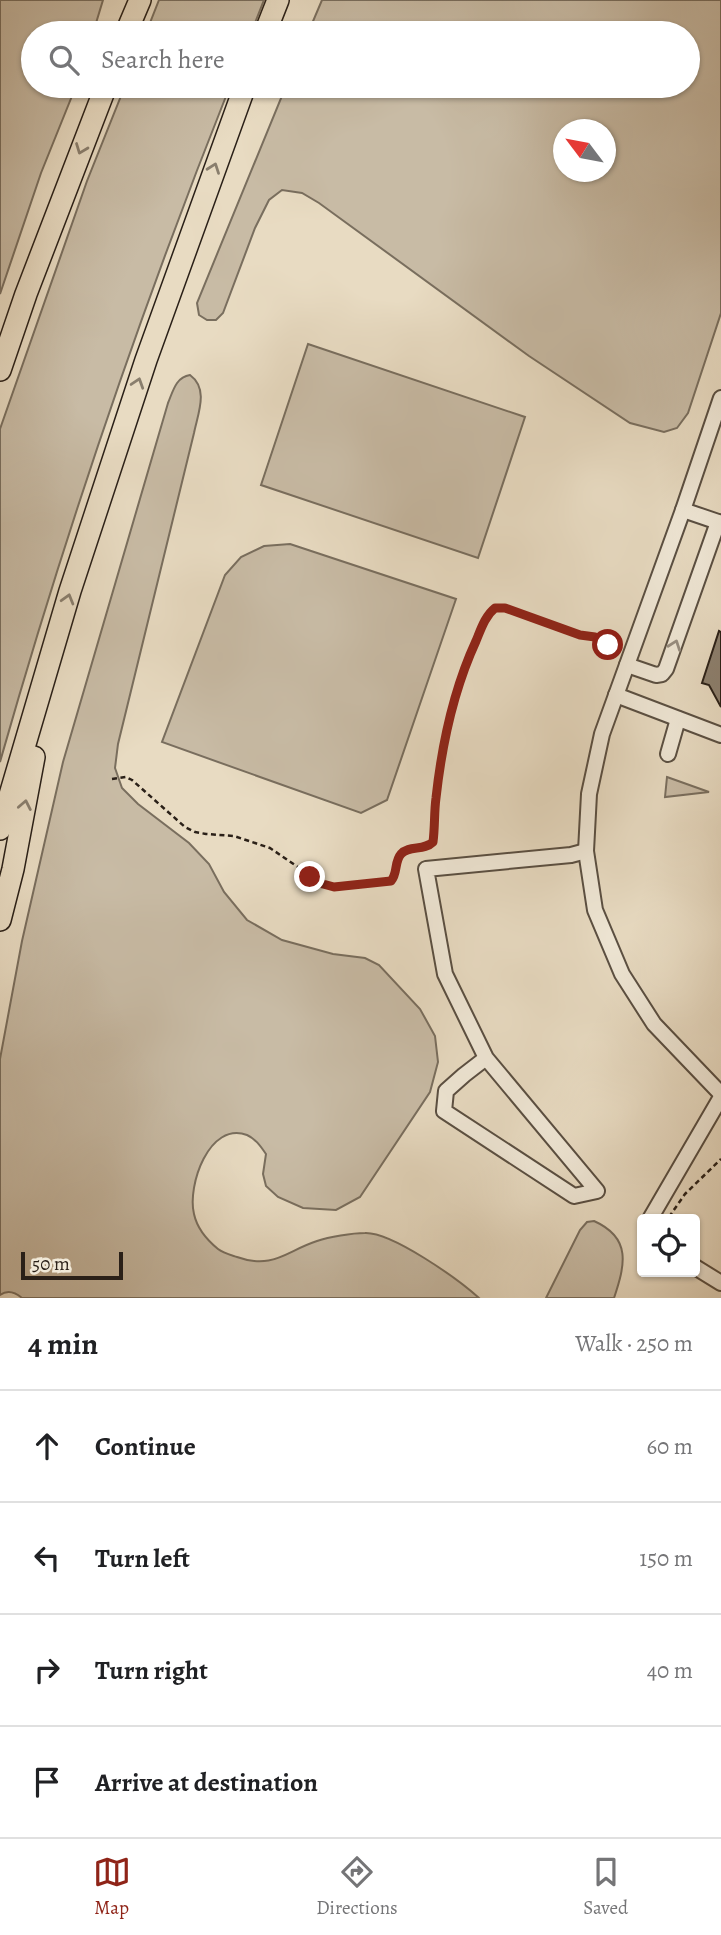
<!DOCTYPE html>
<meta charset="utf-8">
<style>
:root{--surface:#fff;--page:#f6f6f6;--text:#202124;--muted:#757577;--line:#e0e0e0;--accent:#8f2418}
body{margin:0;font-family:Alegreya,serif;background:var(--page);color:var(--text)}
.controls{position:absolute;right:21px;bottom:21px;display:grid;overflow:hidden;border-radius:7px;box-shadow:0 2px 5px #0004}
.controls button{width:63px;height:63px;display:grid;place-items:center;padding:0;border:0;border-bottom:2px solid var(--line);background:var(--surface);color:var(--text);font:35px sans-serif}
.compass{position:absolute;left:553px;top:119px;width:63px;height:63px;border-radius:50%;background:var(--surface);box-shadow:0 2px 5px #0004;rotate:302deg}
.scale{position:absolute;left:21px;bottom:18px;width:102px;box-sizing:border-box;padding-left:7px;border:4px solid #2a2018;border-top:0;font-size:19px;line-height:24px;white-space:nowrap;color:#2a2018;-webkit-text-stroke:5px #f0e8d7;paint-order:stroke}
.stop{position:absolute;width:21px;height:21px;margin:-16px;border:5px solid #8f2418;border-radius:50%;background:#fff}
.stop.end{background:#8f2418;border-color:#fff;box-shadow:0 2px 7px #0008}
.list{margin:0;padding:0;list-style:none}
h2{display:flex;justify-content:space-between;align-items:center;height:91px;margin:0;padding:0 28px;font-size:30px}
h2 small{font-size:23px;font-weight:400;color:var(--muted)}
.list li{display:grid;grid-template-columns:46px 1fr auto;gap:21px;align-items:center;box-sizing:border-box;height:112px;padding:0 28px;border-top:2px solid var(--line)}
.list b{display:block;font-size:26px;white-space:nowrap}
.list em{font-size:23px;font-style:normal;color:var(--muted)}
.icon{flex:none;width:38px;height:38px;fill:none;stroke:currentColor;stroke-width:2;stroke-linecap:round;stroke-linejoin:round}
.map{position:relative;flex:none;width:721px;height:1298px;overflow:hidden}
.search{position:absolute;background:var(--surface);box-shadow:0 2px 5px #0004;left:21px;right:21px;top:21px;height:77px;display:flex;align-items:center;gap:18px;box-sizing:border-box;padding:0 24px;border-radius:38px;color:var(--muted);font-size:26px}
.sheet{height:539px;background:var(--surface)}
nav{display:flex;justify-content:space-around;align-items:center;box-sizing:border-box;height:98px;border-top:2px solid var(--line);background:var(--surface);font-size:19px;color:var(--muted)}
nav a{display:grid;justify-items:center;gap:4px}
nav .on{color:var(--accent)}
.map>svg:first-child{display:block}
</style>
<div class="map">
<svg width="721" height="1298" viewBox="0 0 721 1298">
<rect width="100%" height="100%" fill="#e8dbc2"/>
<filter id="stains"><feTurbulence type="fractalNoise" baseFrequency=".00286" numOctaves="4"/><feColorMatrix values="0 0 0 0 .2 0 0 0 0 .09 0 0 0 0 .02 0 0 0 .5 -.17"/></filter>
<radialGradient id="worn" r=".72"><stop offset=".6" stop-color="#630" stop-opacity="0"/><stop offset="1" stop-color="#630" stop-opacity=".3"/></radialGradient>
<g fill="#c8bba5" stroke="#796e5e" stroke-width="2" fill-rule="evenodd">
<polygon points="0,0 103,0 93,33 33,33 33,86 76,86 41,173 0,294"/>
<polygon points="159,0 264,0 251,33 146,33"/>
<path d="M322,0H721V313L688,413L677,428L664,432L630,423L529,356L319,203L302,193L282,190L269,200L255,228L223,313L216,320H207L199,315L197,303L286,86H688V33H308ZM564,130H606V172H564Z"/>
<path d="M125,86H230C142,307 65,533 0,762V429L87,181Z"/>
<polygon points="308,344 525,417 478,558 261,485"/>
<path d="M190,375C209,389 198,413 194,433L118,744L115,768L122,788L138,804L189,843L209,864L224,892L247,920L282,940L333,954L365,958L379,965L420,1009L435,1036L438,1062L430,1092L360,1197L336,1210L303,1208L278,1197L266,1186L263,1174L266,1154C261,1147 256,1139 247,1135C209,1121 187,1186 194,1214C197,1228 207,1240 218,1249C223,1253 231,1255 237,1257C273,1270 286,1251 317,1241C329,1237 352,1233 365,1233C392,1232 458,1279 479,1298H22C15,1292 8,1289 0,1295V1059L22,941L63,762L168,403C173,391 176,377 190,375Z"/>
<polygon points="290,544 456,599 387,800 361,813 162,742 225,575 241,557 264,546"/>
<polygon points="667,777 709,792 665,797"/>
<path d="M594,1221C632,1238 625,1265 614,1298H546L580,1230L587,1222Z"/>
</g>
<polygon fill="#8d8170" stroke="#2a2018" stroke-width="2" points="719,631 721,632 721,707 709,685 702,683"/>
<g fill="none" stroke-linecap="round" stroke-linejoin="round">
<g stroke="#5a4f42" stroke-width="18">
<g id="minor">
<polyline points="721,398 683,510 602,734 589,794 586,851 595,910 622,974 654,1024 721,1094"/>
<polyline points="683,510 721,523"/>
<polyline points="627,665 656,675 662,674 666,669 718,522"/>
<polyline points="616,695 721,735"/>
<polyline points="668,754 678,719"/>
<polyline points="486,1058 464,1075 446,1091 444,1111 574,1196 597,1191 486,1058 445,974 426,869 571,855 586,851"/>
<polyline points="650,1219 721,1097"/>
<polyline points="695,1267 721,1283"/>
</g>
</g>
<g stroke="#2a2018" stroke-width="24">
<g id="highway">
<polyline points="126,33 140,0"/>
<polyline points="265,33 278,0"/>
<polyline points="0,370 26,294 106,86"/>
<polyline points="0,829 70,591 146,360 245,86"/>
<polyline points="0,920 13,869 34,757"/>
</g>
</g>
<g stroke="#2a2018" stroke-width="2.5" stroke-dasharray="5 3.5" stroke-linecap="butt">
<path d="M112,779L126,777L132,780L185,827L195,832L206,834L234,836L270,848L323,884L334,887L391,881C398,873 394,862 401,854C409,845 424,851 433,842C435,827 435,813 436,798C442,744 453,692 475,642C481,629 485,612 498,607L505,608L581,635L595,637L619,650"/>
<polyline points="669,1217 685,1194 721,1159"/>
</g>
<use href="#minor" stroke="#f0e8d7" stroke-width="14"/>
<use href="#highway" stroke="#e8dbc2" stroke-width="21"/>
</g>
<defs><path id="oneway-chevron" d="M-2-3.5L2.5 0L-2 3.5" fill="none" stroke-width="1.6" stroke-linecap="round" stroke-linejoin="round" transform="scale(1.75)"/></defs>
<g stroke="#897e6d">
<use href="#oneway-chevron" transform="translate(81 149) rotate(111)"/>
<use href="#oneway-chevron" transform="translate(214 168) rotate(-70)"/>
<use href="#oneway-chevron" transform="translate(138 383) rotate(-72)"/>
<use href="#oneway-chevron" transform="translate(68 599) rotate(-74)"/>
<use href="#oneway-chevron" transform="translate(25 805) rotate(-79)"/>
</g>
<use stroke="#978e81" href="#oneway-chevron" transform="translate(675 645) rotate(-70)"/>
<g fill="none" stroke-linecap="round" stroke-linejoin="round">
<path stroke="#8f2418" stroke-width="9" d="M310,877L323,884L334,887L391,881C398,873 394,862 401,854C409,845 424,851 433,842C435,827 434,813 436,798C442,743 453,691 476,641C481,629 485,616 495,608H505L580,635L595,637L608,645"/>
</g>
<rect width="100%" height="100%" filter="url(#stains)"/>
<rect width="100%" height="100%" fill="url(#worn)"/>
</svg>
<div class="controls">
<button><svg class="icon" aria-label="locate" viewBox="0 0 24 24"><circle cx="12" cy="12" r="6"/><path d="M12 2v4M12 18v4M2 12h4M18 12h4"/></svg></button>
</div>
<svg class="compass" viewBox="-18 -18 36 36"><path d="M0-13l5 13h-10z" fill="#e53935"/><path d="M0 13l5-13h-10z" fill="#757577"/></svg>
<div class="scale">50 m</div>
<div class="stop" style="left:608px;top:645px"></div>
<div class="stop end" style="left:310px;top:877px"></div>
<div class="search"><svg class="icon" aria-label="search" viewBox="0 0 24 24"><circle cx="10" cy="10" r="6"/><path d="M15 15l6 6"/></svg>Search here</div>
</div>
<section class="sheet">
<h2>4 min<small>Walk · 250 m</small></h2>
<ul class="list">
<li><svg class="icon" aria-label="ahead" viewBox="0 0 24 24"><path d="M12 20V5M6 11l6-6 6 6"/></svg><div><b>Continue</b></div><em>60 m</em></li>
<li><svg class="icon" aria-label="left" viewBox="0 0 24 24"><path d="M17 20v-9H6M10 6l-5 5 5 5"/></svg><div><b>Turn left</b></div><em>150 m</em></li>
<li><svg class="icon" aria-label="right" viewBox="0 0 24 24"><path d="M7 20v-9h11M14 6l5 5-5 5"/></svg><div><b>Turn right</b></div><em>40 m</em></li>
<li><svg class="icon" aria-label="arrive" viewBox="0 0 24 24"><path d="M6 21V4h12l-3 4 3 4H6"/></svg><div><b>Arrive at destination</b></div></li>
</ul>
</section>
<nav>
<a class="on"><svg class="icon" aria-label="map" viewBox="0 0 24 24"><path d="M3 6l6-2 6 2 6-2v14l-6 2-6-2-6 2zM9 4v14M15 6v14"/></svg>Map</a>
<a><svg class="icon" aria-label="directions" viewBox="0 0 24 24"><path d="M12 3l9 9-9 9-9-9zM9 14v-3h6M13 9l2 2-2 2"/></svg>Directions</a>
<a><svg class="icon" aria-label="saved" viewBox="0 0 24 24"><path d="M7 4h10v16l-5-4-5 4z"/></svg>Saved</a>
</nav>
